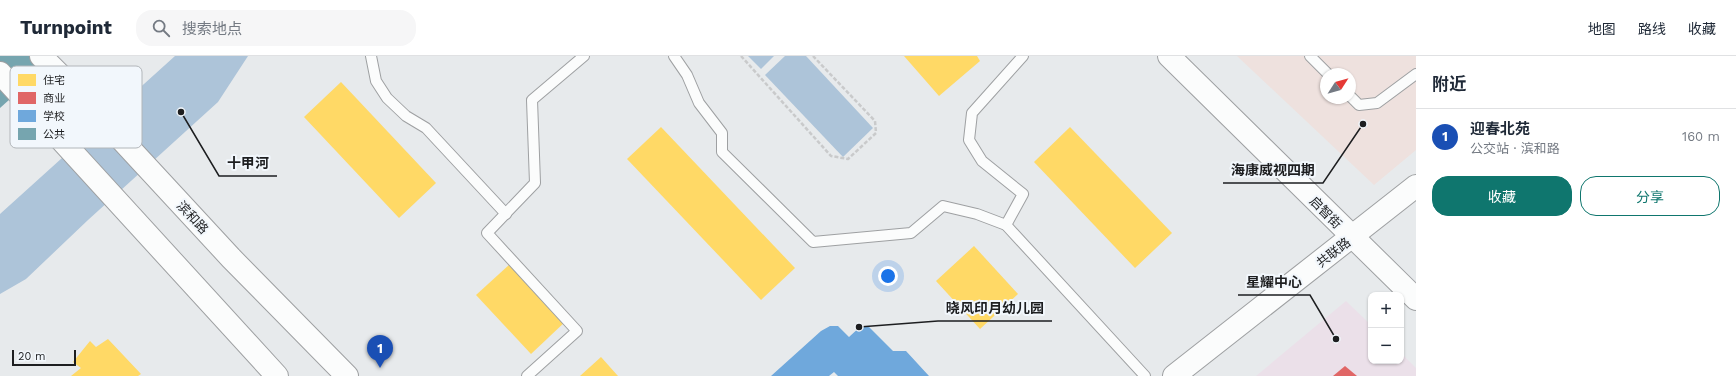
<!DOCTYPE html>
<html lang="zh">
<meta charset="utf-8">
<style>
:root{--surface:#fff;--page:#f6f6f7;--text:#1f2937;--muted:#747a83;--line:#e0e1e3;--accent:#0f766e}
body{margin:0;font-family:"Work Sans","Noto Sans SC",sans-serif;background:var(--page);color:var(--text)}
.controls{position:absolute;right:12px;bottom:12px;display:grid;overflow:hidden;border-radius:8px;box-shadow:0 1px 3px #0004}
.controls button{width:36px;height:36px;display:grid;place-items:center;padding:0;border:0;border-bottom:1px solid var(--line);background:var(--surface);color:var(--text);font:20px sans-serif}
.compass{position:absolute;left:1320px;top:12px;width:36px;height:36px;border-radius:50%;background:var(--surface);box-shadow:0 1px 3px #0004;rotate:54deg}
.scale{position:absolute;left:12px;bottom:10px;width:64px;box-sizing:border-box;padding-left:4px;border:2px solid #1d1e20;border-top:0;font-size:11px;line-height:14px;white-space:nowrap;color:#1d1e20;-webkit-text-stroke:3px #f2f7fc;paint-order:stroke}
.you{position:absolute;left:888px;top:220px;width:14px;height:14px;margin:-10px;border:3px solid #fff;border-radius:50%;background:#1a73e8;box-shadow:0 0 0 6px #1a73e833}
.badge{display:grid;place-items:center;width:26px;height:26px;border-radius:50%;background:var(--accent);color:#fff;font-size:13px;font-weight:700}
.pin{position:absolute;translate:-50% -33px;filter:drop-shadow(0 1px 2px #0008)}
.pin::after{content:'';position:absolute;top:21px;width:14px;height:12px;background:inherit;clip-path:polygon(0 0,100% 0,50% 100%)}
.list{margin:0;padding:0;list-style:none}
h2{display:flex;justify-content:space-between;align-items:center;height:52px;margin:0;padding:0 16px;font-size:17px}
h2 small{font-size:13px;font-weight:400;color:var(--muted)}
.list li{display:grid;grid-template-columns:26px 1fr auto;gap:12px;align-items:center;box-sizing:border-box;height:56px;padding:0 16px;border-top:1px solid var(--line)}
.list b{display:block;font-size:15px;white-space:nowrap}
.list p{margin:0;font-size:13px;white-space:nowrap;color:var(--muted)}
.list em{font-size:13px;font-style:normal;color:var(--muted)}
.actions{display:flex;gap:8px;padding:12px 16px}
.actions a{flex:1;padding:9px 0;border:1px solid var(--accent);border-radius:16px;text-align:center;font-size:14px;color:var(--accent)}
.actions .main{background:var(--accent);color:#fff}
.icon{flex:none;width:22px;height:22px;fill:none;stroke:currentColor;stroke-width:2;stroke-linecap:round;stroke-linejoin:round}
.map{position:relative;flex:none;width:1416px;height:320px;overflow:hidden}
header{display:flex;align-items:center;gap:24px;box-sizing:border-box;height:56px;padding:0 20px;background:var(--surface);border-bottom:1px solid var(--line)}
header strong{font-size:19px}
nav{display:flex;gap:22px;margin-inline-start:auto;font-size:14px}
.search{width:280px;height:36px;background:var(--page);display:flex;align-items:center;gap:10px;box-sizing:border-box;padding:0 14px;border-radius:16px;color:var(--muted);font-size:15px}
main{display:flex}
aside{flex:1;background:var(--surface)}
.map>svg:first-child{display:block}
</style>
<header>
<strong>Turnpoint</strong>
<div class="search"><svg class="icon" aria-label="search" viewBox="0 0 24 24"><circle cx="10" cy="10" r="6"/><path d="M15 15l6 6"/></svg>搜索地点</div>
<nav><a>地图</a><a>路线</a><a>收藏</a></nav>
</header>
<main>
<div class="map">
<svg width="1416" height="320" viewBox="0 0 1416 320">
<rect width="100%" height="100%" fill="#e7eaec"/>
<polygon fill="#ebe0e9" points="1346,245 1371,269 1371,305 1401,305 1401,297 1416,312 1416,320 1256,320"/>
<path fill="#eee1de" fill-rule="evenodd" d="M1237,0H1416V94L1374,129ZM1326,18H1350V42H1326Z"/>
<g fill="#adc4d9">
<polygon points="175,0 248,0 218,46 88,164 26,223 0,238 0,158"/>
<polygon points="748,0 774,0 761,13"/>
<polygon points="785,0 806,0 873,72 843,101 765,19"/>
</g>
<g fill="#ffd966">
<polygon points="904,0 977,0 980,5 939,40"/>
<polygon points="341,26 436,127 399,162 304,61"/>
<polygon points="661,71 795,212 761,244 627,103"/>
<polygon points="1070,71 1172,177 1135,212 1034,106"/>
<polygon points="974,190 1018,238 980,273 936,225"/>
<polygon points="511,207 566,265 531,298 476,239"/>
<polygon points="108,283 141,318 138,320 71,320 81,312 73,306 90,285 96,291"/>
<polygon points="601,301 618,320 580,320"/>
</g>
<polygon fill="#e06666" points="1345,310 1357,320 1333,320"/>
<polygon fill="#6fa8dc" points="830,270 838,270 849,281 861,270 868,270 893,295 906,295 929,320 838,320 834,316 829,320 771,320 821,275"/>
<polygon fill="#76a5af" points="0,0 58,0 0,52"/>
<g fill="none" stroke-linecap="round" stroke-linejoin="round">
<g stroke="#9ea0a2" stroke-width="12">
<g id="lane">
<polyline points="371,0 376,25 387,42 406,60 426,72 506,158"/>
<polyline points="674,0 687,19 699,47 722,77 722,96 813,186 911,177 943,150 977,158 1006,169 1145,320"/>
<polyline points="1310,0 1328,18"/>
<polyline points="1350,40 1359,49 1377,47 1416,18"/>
<polyline points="1006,169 1023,138 982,105 969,84 972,57 1023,0"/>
<polyline points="527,320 577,275 487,177 535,127 532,44 584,0"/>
</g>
</g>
<g stroke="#9ea0a2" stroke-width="24">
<g id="secondary">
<polyline points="41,0 83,42 231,202 347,320"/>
<polyline points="1169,0 1416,243"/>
<polyline points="0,17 277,320"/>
<polyline points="1174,320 1416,130"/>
</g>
</g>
<polyline stroke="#c9cacb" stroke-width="2.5" stroke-dasharray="4 2" stroke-linecap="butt" points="741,0 831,100 848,103 876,77 875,65 813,0"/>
<use href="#lane" stroke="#fbfcfc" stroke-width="10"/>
<use href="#secondary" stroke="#fbfcfc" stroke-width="22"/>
</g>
<g text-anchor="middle" stroke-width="4" stroke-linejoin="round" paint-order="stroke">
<g font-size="13" fill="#1d1e20" stroke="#f2f7fc">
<text transform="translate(1326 156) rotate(45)" y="5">启智街</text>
<text transform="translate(193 161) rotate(47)" y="5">滨和路</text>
<text transform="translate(1333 196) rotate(-38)" y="5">共联路</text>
</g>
</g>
<rect x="10" y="10" width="132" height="82" rx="6" fill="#f2f7fc" stroke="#b2b6ba" stroke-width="1"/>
<rect x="18" y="18" width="18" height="12" fill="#ffd966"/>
<rect x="18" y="36" width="18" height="12" fill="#e06666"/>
<rect x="18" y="54" width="18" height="12" fill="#6fa8dc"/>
<rect x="18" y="72" width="18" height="12" fill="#76a5af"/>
<g font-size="11" fill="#1d1e20">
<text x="43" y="28">住宅</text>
<text x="43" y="46">商业</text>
<text x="43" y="64">学校</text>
<text x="43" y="82">公共</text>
</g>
<path fill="none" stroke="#1d1e20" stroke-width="1.5" d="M181 56L219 120H277M1363 68L1323 127H1223M1336 283L1310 239H1238M859 271L938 265H1052"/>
<g fill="#1d1e20" stroke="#f2f7fc" stroke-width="1.5">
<circle cx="181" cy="56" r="4"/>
<circle cx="1363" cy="68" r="4"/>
<circle cx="1336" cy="283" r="4"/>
<circle cx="859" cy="271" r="4"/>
</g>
<g font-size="14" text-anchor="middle" font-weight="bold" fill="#1d1e20" stroke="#f2f7fc" stroke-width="4" stroke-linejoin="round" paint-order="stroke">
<text x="248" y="112">十甲河</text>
<text x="1273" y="119">海康威视四期</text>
<text x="1274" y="231">星耀中心</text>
<text x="995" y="257">晓风印月幼儿园</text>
</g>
</svg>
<div class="controls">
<button>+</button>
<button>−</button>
</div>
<svg class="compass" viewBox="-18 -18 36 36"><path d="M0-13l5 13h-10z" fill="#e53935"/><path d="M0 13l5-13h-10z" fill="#747a83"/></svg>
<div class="scale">20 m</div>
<div class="you"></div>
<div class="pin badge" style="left:380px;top:312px;background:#1a4fb4">1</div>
</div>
<aside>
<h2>附近<small></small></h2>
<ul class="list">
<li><span class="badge" style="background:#1a4fb4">1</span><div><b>迎春北苑</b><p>公交站 · 滨和路</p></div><em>160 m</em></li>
</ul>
<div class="actions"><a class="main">收藏</a><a>分享</a></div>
</aside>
</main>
